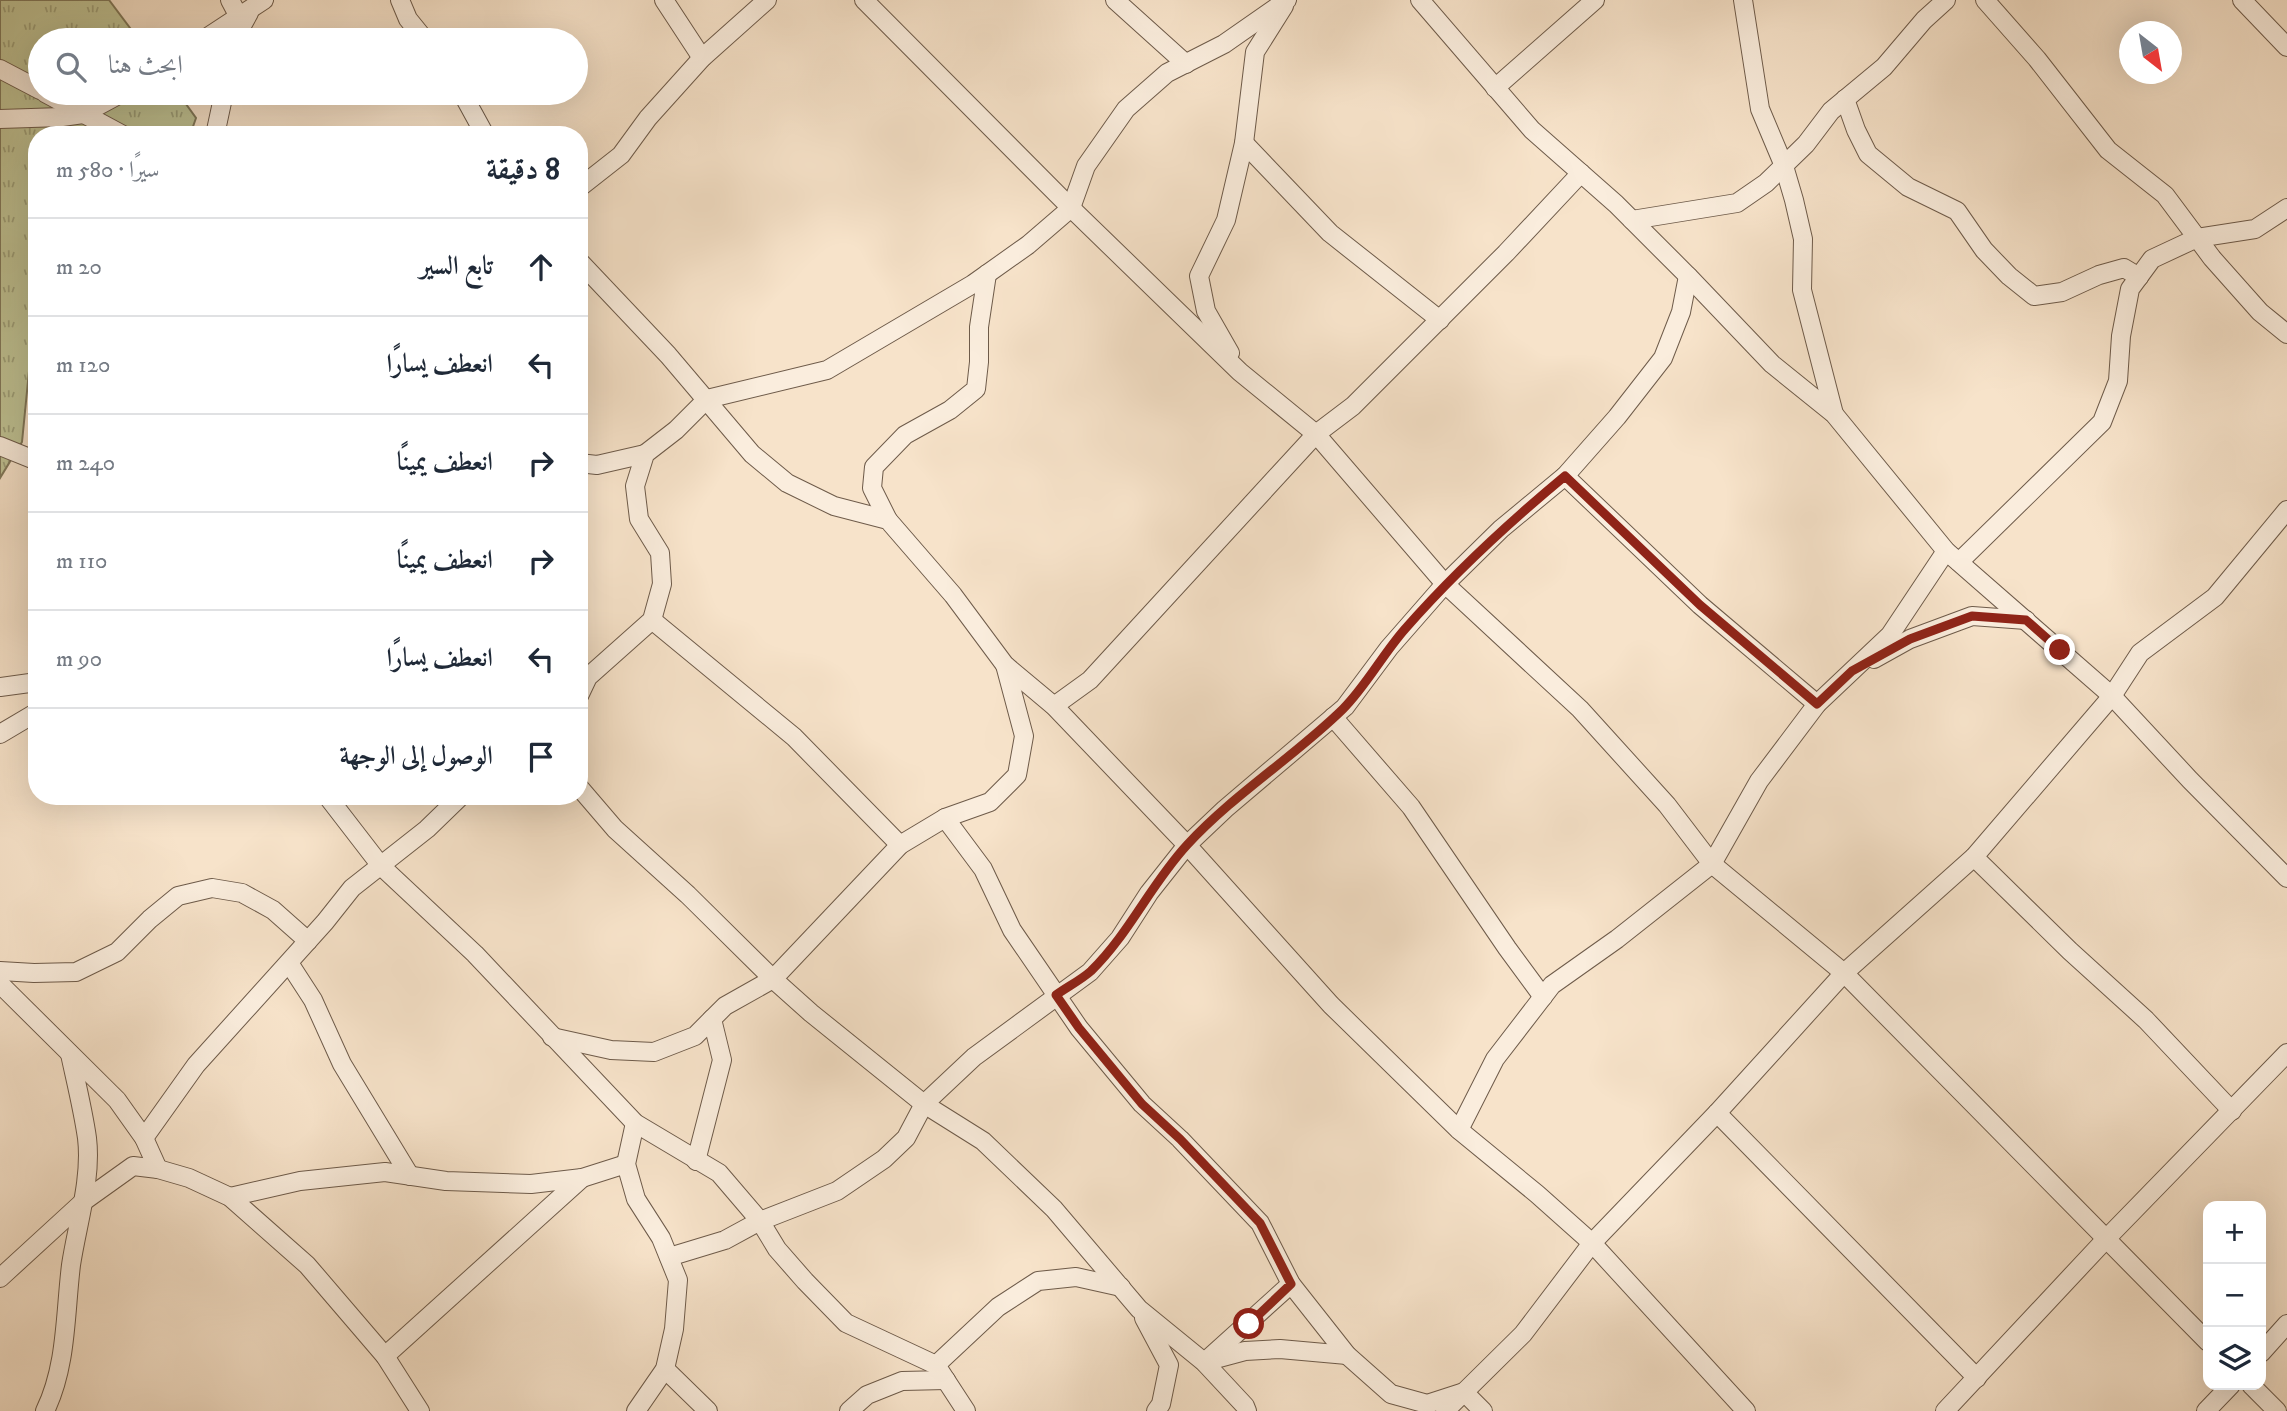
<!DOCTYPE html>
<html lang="ar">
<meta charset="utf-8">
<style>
:root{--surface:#fff;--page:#f6f6f7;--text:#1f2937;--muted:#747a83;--line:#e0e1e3}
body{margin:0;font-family:"IM FELL DW Pica",Amiri,serif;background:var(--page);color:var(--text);direction:rtl}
.controls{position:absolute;right:21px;bottom:21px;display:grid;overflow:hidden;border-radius:14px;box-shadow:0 7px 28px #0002}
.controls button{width:63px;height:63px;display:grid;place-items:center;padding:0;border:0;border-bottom:2px solid var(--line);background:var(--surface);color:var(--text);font:35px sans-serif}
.compass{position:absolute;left:2119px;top:21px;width:63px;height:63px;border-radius:50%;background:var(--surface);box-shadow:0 7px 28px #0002;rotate:149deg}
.stop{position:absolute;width:21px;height:21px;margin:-16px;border:5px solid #8f2418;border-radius:50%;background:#fff}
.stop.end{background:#8f2418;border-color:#fff;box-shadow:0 2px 7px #0008}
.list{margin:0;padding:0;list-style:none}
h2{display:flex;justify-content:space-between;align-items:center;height:91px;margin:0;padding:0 28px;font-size:30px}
h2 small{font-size:23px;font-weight:400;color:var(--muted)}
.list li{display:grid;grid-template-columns:46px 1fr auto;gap:21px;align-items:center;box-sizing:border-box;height:98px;padding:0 28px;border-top:2px solid var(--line)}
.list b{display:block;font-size:26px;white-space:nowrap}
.list em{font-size:23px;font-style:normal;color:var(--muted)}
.icon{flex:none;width:38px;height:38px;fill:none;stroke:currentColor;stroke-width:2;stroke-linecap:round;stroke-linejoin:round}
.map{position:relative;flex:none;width:2287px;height:1411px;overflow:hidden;direction:ltr}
.search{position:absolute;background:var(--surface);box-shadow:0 7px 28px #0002;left:28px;top:28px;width:560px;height:77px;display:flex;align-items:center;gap:18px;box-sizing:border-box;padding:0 24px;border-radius:38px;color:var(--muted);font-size:26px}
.panel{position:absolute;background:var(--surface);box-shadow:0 7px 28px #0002;left:28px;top:126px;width:560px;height:679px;border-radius:28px;direction:rtl}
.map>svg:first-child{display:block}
</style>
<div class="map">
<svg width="2287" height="1411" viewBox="0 0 2287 1411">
<defs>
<pattern id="grass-tufts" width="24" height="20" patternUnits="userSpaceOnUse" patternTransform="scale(1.75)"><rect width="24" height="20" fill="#bfc395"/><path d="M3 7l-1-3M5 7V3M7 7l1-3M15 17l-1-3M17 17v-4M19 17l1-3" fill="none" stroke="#9d9f79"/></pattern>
</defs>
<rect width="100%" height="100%" fill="#f7e3ca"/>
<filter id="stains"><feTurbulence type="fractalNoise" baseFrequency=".00286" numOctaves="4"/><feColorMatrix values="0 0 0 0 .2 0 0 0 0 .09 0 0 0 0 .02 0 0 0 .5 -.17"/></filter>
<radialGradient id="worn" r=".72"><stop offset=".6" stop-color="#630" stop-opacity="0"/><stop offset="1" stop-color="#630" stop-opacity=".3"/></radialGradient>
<polygon fill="url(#grass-tufts)" stroke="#80785a" stroke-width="2" points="0,0 109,0 139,40 40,40 40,93 178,93 196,118 190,135 37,135 37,290 22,442 0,478"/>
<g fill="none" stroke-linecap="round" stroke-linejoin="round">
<g stroke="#6e5b4a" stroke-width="20">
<g id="street">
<polyline points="230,0 239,17"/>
<polyline points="400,0 408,19 425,40"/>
<polyline points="664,0 702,58"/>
<polyline points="864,0 1071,208 1240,372 1316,434 1445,584 1580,709 1667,805 1712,864 1844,973 2208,1342"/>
<polyline points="1115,0 1186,64"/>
<polyline points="1420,0 1532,130 1616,204 1688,276 1772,364 1834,414 1946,551 2112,696 2190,780 2287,878"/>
<polyline points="1743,0 1760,109 1784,166 1794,200 1803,239 1802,290 1834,414"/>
<polyline points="1985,0 2037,59 2108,150 2165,195 2212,258 2260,312 2287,334"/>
<polyline points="2242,0 2287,47"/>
<polyline points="203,40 264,0"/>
<polyline points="234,40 249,13"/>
<polyline points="0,69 40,90"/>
<polyline points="1495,88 1595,0"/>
<polyline points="45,93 123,135"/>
<polyline points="462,93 485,135"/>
<polyline points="1845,99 1856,130 1868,154 1908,187 1957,211 1984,250 2009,276 2034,296 2062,292 2099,275 2124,268 2139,277"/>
<polyline points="0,119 62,117 83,114 122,93"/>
<polyline points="215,135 224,93"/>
<polyline points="1244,143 1330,233 1440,320"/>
<polyline points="579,188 621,155 648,118 702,58 767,0"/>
<polyline points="1632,220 1737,203 1766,183 1806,144 1831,111 1884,67 1924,20 1946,0"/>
<polyline points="579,261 668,355 752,454 787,483 834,506 888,520 953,595 1005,665 1054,706 1187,845 1331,1005 1459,1130 1537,1194 1592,1243 1746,1411"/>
<polyline points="1230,353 1206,311 1199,276 1226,220 1244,143 1255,52 1284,6"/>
<polyline points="0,446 37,461"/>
<polyline points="579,463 597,465 645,454"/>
<polyline points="1565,476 1700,605 1817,704"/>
<polyline points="888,520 872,488 874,467 905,435 950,410 976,389 979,362 979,327 987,274"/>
<polyline points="1959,562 2102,422 2118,381 2121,336 2130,289 2152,259 2197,238 2255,229 2287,208"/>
<polyline points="652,620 794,737 900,845"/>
<polyline points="1874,659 1910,639 1972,616 2026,620"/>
<polyline points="0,687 37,682"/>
<polyline points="579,696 588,677 652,620 662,584 660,553 639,519 635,486 645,454 676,430 707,399 827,370 973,284 1028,245 1071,208 1086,166 1126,109 1167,73 1224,44 1287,0"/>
<polyline points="1054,706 1090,680 1316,434 1353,406 1506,253 1581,173"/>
<polyline points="1333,717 1411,807 1507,948 1543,997"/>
<polyline points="0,734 37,712"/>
<polyline points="579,787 615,829 688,895 773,979 811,1013 924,1104 983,1141 1054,1209 1139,1309 1204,1362 1245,1406 1247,1411"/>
<polyline points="327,796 381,866 475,954 635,1123 719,1173 760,1221 777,1249 805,1281 846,1323 936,1365 966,1411"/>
<polyline points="945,818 983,869 1012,930 1079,1028 1142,1104 1180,1139 1260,1223 1291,1284 1347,1355 1391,1394 1427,1404 1464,1392 1483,1411"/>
<polyline points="1974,857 2070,951 2146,1020 2232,1111"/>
<polyline points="289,963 313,1000 342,1064 410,1176"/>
<polyline points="0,971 34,973 76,972 117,952 150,919 178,896 212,888 242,893 273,910 308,941"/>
<polyline points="0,984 117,1100 144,1138 158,1169"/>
<polyline points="552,1037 611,1050 654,1052 695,1036 725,1006 773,979 900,845 945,818 990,802 1017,775 1024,736 1005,665"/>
<polyline points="1717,1113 1977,1378"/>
<polyline points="635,1123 626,1164 636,1199 661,1238 678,1280 674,1329 665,1369 636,1411"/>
<polyline points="1459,1130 1495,1059 1552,985 1617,939 1712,864 1759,781 1817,704 1890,635 1946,551"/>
<polyline points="144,1138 196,1065 325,922 352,888 427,829 461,796"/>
<polyline points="696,1161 722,1060 712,1019"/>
<polyline points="230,1197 300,1181 385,1172 446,1181 531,1184 582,1178 626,1164"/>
<polyline points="669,1257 725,1240 760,1221 837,1191 884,1159 906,1138 924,1104 974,1057 1090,972 1120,938 1149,893 1187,845 1225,809 1345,707 1389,648 1445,584 1501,529 1565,476 1617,417 1663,358 1681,312 1688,276"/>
<polyline points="0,1278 84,1201 133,1166 158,1169 189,1178 230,1197 307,1265 385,1356 420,1411"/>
<polyline points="1144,1318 1169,1365 1161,1404 1156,1411"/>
<polyline points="2261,1353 2287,1324"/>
<polyline points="385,1356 582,1178"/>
<polyline points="1208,1359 1291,1284"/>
<polyline points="1204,1362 1245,1351 1280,1349 1347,1355"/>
<polyline points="936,1365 998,1307 1038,1281 1076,1277 1121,1287"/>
<polyline points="665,1369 708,1411"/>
<polyline points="2251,1385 2277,1411"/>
<path d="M45,1411C67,1366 65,1314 71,1265C77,1225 92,1179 87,1138C83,1110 76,1082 70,1054"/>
<polyline points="849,1411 867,1395 902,1381 946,1380"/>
<polyline points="1445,1411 1523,1334 1592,1243 1717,1113 1844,973 1974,857 2112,696 2140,653 2215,597 2287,510"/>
<polyline points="1945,1411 2106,1239 2287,1053"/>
<polyline points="2206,1411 2231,1385"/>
</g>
</g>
<use href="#street" stroke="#faeddd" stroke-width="18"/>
</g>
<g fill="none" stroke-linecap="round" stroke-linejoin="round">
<path stroke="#8f2418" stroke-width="9" d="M1249,1324L1291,1284L1260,1223L1180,1139L1142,1104L1079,1028L1056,995C1067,987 1081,980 1091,971C1129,934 1151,884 1187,845C1234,794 1294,757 1343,709C1366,686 1383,654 1405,629C1456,571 1506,525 1565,476L1700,605L1817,704L1852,671L1910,639L1972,616L2026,620L2060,650"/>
</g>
<rect width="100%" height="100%" filter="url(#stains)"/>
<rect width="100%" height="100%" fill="url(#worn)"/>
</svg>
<div class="controls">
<button>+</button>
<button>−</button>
<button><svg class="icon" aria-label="layers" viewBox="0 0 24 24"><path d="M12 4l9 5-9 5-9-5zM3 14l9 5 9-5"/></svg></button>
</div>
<svg class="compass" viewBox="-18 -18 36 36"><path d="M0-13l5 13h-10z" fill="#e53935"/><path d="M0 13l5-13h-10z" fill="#747a83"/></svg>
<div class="stop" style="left:1249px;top:1324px"></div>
<div class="stop end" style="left:2060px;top:650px"></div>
<div class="search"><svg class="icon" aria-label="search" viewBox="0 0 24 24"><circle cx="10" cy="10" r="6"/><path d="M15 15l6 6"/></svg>ابحث هنا</div>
<section class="panel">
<h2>8 دقيقة<small>سيرًا · 580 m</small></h2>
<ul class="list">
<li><svg class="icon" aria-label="ahead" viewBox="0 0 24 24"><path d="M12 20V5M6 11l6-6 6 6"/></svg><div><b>تابع السير</b></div><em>20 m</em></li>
<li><svg class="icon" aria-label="left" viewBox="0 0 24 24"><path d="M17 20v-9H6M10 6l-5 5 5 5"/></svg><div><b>انعطف يسارًا</b></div><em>120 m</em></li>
<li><svg class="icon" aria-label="right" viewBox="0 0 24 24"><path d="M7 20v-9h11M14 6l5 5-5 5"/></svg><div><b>انعطف يمينًا</b></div><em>240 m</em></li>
<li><svg class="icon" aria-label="right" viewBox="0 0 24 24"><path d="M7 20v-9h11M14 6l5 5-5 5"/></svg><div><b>انعطف يمينًا</b></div><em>110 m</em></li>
<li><svg class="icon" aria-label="left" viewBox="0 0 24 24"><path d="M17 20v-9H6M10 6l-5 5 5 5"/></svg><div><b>انعطف يسارًا</b></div><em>90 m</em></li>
<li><svg class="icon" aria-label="arrive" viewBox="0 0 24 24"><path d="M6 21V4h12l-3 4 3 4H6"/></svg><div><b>الوصول إلى الوجهة</b></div></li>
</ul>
</section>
</div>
